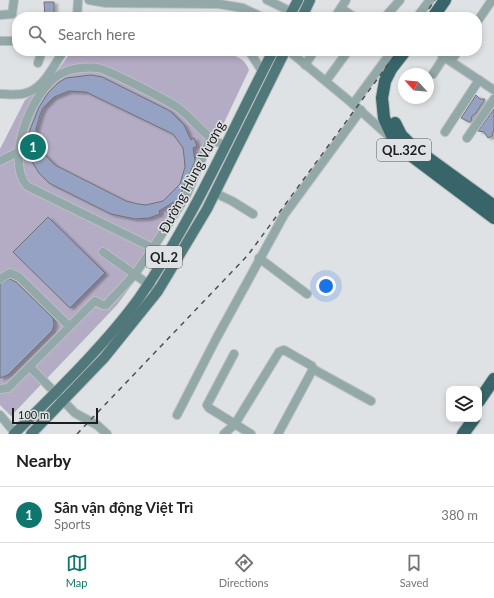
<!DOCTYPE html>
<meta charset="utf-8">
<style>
:root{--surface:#fff;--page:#f6f6f6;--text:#202124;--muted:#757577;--line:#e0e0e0;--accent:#0f766e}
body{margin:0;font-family:Lato,sans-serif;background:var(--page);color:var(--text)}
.controls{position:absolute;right:12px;bottom:12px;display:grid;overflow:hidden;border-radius:8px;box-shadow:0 2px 6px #0003}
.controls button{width:36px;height:36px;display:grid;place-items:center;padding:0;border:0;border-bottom:1px solid var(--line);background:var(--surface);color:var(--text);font:20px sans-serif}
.compass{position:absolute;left:398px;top:68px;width:36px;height:36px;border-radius:50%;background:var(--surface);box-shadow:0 2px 6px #0003;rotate:296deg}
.scale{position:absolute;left:12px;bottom:10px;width:86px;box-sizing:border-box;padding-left:4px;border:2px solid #1c1d1d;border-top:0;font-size:11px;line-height:14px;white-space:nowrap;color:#1c1d1d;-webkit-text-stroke:3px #dfe2e4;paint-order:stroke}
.you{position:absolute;left:326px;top:286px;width:14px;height:14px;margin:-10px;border:3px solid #fff;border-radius:50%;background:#1a73e8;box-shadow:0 0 0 6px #1a73e833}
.badge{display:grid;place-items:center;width:26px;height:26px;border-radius:50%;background:var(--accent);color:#fff;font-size:13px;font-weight:700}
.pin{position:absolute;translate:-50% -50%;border:2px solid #fff;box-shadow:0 1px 4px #0006}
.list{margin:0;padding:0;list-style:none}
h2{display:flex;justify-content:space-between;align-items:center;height:52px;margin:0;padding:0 16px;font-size:17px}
h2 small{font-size:13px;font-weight:400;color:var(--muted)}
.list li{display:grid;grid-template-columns:26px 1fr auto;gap:12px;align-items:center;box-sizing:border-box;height:56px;padding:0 16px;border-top:1px solid var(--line)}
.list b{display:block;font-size:15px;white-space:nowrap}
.list p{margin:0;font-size:13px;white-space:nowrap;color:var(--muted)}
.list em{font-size:13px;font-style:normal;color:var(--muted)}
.icon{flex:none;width:22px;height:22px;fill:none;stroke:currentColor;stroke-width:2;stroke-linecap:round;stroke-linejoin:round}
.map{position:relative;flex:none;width:494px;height:434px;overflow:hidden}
.search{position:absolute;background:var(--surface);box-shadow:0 2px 6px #0003;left:12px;right:12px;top:12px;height:44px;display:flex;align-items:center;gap:10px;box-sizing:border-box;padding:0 14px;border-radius:16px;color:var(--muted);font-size:15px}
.sheet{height:108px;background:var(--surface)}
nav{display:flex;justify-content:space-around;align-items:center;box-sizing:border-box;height:56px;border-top:1px solid var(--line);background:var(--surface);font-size:11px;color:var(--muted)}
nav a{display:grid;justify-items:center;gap:2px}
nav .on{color:var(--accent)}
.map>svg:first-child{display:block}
</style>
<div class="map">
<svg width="494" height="434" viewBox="0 0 494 434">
<defs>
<filter id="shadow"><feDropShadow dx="3.5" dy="2" stdDeviation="1" flood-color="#0004"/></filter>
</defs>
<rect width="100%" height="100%" fill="#dfe2e4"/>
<path fill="#b4abc4" d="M72,51H214C227,53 244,55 249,70L186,203L144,268L117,305L11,416L0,405V149L25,100L47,84Z"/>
<g fill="#96a2c4" stroke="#717274" filter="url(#shadow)">
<polygon points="44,2 54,2 54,17 45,17"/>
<polygon points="91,75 102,77 170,111 184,125 191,140 194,138 197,146 193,148 195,161 182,191 177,200 159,211 160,214 149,218 135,219 111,214 49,183 39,173 29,157 26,150 39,145 42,152 55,165 126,201 138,204 146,205 163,201 180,184 185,167 184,156 183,148 173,134 86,92 69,91 54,97 43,108 40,115 36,129 37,139 26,140 39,107 48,93 58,83 66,78"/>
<polygon points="476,95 480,99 485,99 476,113 472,116 471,121 469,122 461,118"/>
<polygon points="494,109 494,129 492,136 488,138 484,132 478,131"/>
<polygon points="48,217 105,273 70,308 13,252"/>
<polygon points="10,279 16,282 53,318 54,325 52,331 8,375 0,378 0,284"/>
</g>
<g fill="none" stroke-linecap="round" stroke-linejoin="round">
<g stroke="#bcbfc0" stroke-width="10">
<g id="minor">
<polyline points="89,0 106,3 219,4 243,8 262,17"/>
<polyline points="267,0 292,12"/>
<polyline points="341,8 354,17"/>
<polyline points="0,15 12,14 14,0"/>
<polyline points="77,17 78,0"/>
<polyline points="335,17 346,0"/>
<polyline points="385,17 400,0"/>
<polyline points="417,17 430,0"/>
<polyline points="477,22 492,0"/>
<polyline points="0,41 17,41"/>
<polyline points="249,51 262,71"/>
<polyline points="289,51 353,104 392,139"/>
<polyline points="439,51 444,57 494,90"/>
<polyline points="451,61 458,51"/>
<polyline points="38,63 42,51"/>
<polyline points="305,65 314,51"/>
<polyline points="433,74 444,57"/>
<polyline points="326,81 348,51"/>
<path d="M0,94C7,94 15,95 22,94C42,91 51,70 61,55V51"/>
<polyline points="353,104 392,51"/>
<polyline points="445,132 479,80"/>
<polyline points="467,138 494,99"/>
<path d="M210,139L187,194L153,248L27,186C3,158 35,81 67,71C75,68 88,67 97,68C105,68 173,103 181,110C199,125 202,135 225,146"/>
<polyline points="0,161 20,151"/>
<polyline points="215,193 232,201 253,214"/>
<polyline points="103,252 158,291"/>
<polyline points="259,258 307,294"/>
<polyline points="0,279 10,273 19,277 69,326"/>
<polyline points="234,354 207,405 209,408 251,434"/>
<polyline points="30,367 75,413 97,425 107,434"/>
<polyline points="313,369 371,401"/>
<polyline points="0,389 8,388 95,301 103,305 106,305 135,274 153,248"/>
<polyline points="0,415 15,433"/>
<polyline points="177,415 216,339 284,215 361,110"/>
<polyline points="224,434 235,424 279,352 284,350 312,366 313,369 278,434"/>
</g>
</g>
<g stroke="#bcbfc0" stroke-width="12">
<g id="major">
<polyline points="289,17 298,0"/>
<polyline points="302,17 310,0"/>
<path d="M14,434C55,393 105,345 139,298C192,222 230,134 273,51"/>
<polyline points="31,434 104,358 158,291 207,209 285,51"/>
</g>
</g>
<g stroke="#bcbfc0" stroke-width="14">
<g id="highway">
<polyline points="433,17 445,0"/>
<polyline points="405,51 391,69 385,81 382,98 384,118 395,142 409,154 494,218"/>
<polyline points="395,123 401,135 413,147 494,206"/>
<polyline points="479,401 494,379"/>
<polyline points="463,434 474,419"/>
</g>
</g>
<use href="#minor" stroke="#93a8a9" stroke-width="8"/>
<use href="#major" stroke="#50777a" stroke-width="10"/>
<use href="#highway" stroke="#376569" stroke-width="12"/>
<g stroke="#4e5050" stroke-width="1.5" stroke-dasharray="5 5" stroke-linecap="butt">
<polyline points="423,17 435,0"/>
<polyline points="77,434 248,255 398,51"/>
</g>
</g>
<g text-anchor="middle" stroke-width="3" stroke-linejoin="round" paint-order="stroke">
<g fill="#dfe2e4" stroke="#565859" stroke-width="1">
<rect x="377" y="139" width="54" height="22" rx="3"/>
<rect x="146" y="246" width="36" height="22" rx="3"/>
</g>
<g font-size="13" font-weight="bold" fill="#1c1d1d">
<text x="404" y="155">QL.32C</text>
<text x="164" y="262">QL.2</text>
</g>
<g font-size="14" fill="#1c1d1d" stroke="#dfe2e4">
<text transform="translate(192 177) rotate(-62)" y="5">Đường Hùng Vương</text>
</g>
</g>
</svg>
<div class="controls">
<button><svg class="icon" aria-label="layers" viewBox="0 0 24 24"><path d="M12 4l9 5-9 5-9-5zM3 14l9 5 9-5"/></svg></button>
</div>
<svg class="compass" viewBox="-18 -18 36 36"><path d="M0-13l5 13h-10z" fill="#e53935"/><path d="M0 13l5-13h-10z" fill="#757577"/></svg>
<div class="scale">100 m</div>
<div class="you"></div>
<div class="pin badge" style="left:33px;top:147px">1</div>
<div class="search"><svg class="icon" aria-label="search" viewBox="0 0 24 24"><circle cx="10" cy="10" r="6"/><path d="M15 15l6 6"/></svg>Search here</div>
</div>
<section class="sheet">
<h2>Nearby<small></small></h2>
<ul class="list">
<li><span class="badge">1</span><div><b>Sân vận động Việt Trì</b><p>Sports</p></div><em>380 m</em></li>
</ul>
</section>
<nav>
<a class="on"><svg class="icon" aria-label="map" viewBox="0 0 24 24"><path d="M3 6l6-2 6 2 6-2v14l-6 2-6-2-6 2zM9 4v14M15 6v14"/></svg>Map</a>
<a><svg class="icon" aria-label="directions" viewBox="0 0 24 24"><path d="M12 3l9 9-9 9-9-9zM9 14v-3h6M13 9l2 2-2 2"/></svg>Directions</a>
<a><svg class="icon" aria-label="saved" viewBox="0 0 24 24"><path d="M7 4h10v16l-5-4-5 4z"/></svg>Saved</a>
</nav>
